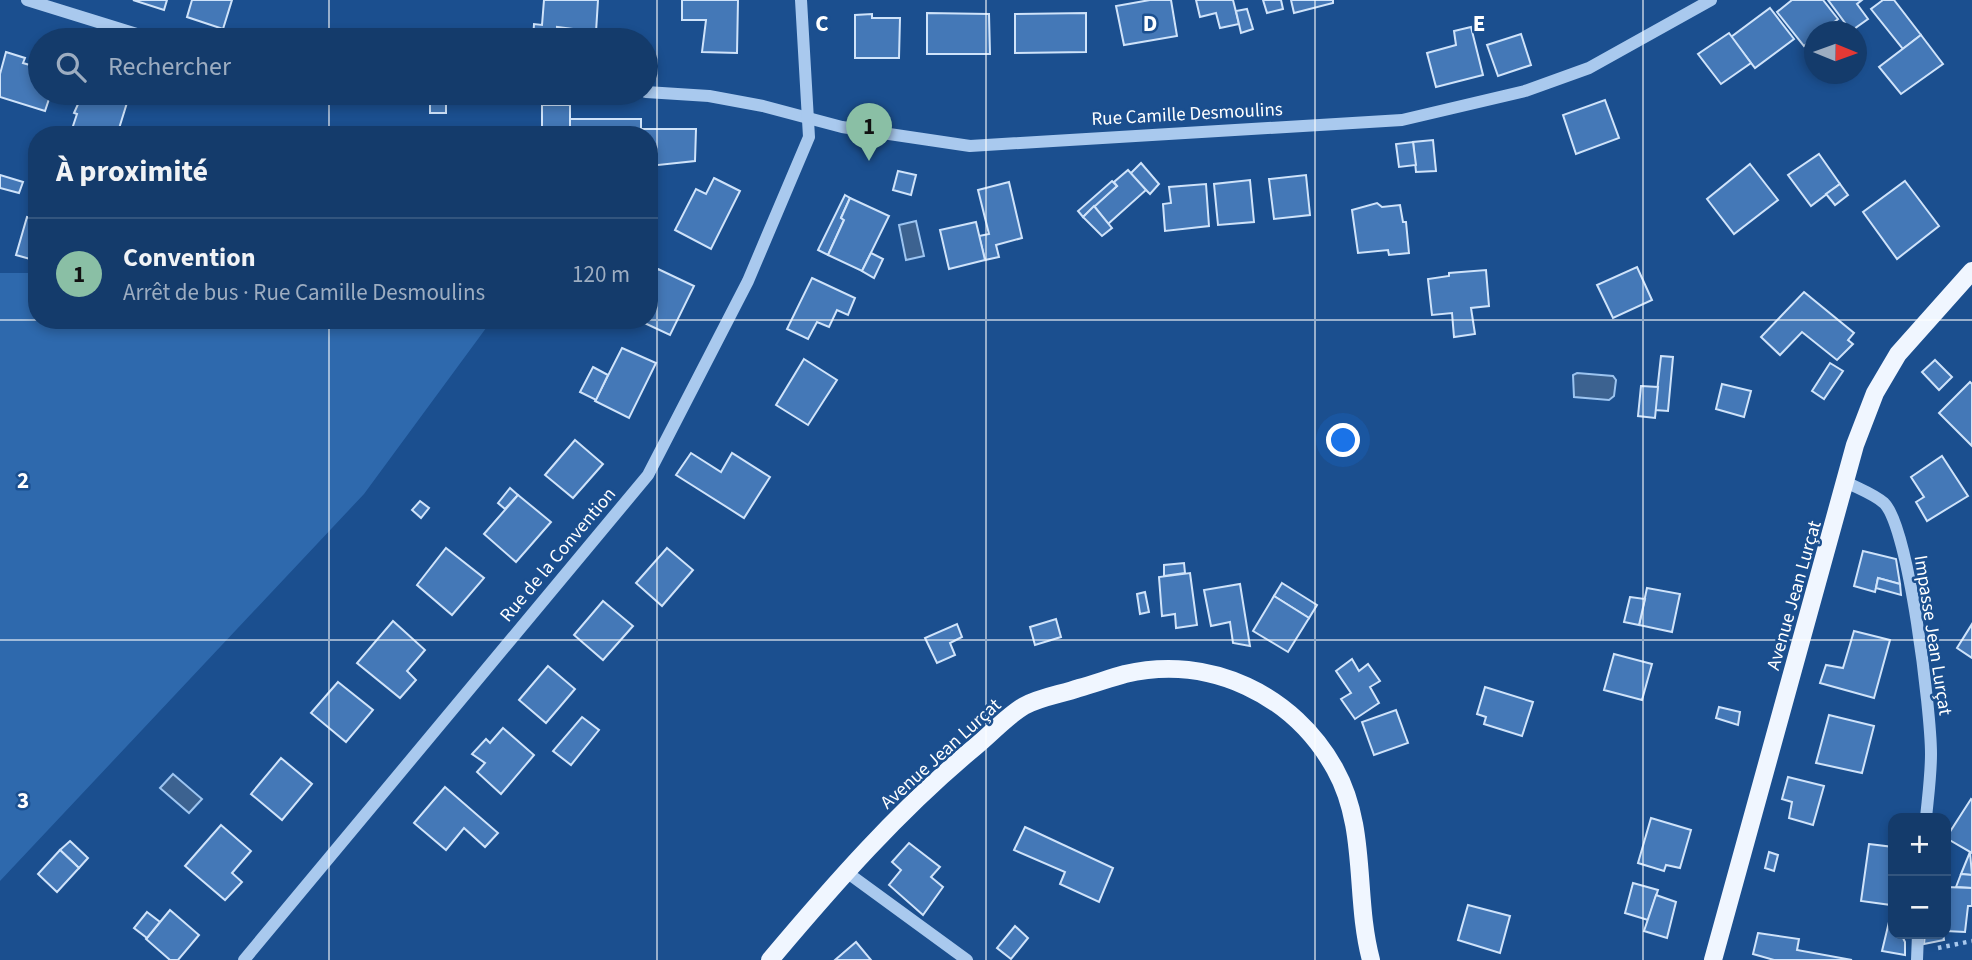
<!DOCTYPE html>
<html lang="fr">
<meta charset="utf-8">
<style>
:root{--surface:#143b6b;--page:#214673;--text:#f1f3f6;--muted:#9dadc1;--line:#33557e;--accent:#8abfa5}
body{margin:0;font-family:"Source Sans 3",sans-serif;background:var(--page);color:var(--text)}
.controls{position:absolute;right:21px;bottom:21px;display:grid;overflow:hidden;border-radius:14px;box-shadow:0 4px 10px #0003}
.controls button{width:63px;height:63px;display:grid;place-items:center;padding:0;border:0;border-bottom:2px solid var(--line);background:var(--surface);color:var(--text);font:35px sans-serif}
.compass{position:absolute;left:1804px;top:21px;width:63px;height:63px;border-radius:50%;background:var(--surface);box-shadow:0 4px 10px #0003;rotate:91deg}
.you{position:absolute;left:1344px;top:441px;width:24px;height:24px;margin:-18px;border:5px solid #fff;border-radius:50%;background:#1a73e8;box-shadow:0 0 0 10px #1a73e833}
.badge{display:grid;place-items:center;width:46px;height:46px;border-radius:50%;background:var(--accent);color:#111;font-size:23px;font-weight:700}
.pin{position:absolute;translate:-50% -58px;filter:drop-shadow(0 2px 4px #0008)}
.pin::after{content:'';position:absolute;top:37px;width:24px;height:21px;background:inherit;clip-path:polygon(0 0,100% 0,50% 100%)}
.list{margin:0;padding:0;list-style:none}
h2{display:flex;justify-content:space-between;align-items:center;height:91px;margin:0;padding:0 28px;font-size:30px}
h2 small{font-size:23px;font-weight:400;color:var(--muted)}
.list li{display:grid;grid-template-columns:46px 1fr auto;gap:21px;align-items:center;box-sizing:border-box;height:112px;padding:0 28px;border-top:2px solid var(--line)}
.list b{display:block;font-size:26px;white-space:nowrap}
.list p{margin:0;font-size:23px;white-space:nowrap;color:var(--muted)}
.list em{font-size:23px;font-style:normal;color:var(--muted)}
.icon{flex:none;width:38px;height:38px;fill:none;stroke:currentColor;stroke-width:2;stroke-linecap:round;stroke-linejoin:round}
.map{position:relative;flex:none;width:1972px;height:960px;overflow:hidden}
.search{position:absolute;background:var(--surface);box-shadow:0 4px 10px #0003;left:28px;top:28px;width:630px;height:77px;display:flex;align-items:center;gap:18px;box-sizing:border-box;padding:0 24px;border-radius:38px;color:var(--muted);font-size:26px}
.panel{position:absolute;background:var(--surface);box-shadow:0 4px 10px #0003;left:28px;top:126px;width:630px;height:203px;border-radius:28px}
.map>svg:first-child{display:block}
</style>
<div class="map">
<svg width="1972" height="960" viewBox="0 0 1972 960">
<rect width="100%" height="100%" fill="#1b4f8f"/>
<polygon fill="#2e69ad" points="0,273 37,273 37,320 492,320 364,494 0,881"/>
<g fill="#3c6290" stroke="#9cc4f0" stroke-width="2">
<polygon points="916,221 924,256 906,260 899,225"/>
<polygon points="1577,373 1613,376 1616,380 1614,396 1609,400 1574,397 1573,375"/>
<polygon points="173,774 202,799 189,813 160,788"/>
</g>
<g fill="#4478b7" stroke="#cfe3fa" stroke-width="2">
<polygon points="133,0 167,0 164,10"/>
<polygon points="192,0 232,0 223,29 187,17"/>
<polygon points="544,0 598,0 596,32 557,27 558,40 533,40 534,24 542,25"/>
<polygon points="682,0 738,0 737,53 702,52 706,20 682,20"/>
<polygon points="1150,0 1171,0 1177,36 1124,45 1116,6"/>
<polygon points="1196,0 1233,0 1239,24 1220,28 1216,13 1200,17"/>
<polygon points="1263,0 1281,0 1283,9 1267,13"/>
<polygon points="1291,0 1333,0 1333,3 1294,13"/>
<polygon points="1792,0 1823,0 1838,19 1822,32 1814,32 1814,38 1804,46 1777,12"/>
<polygon points="1828,0 1862,0 1857,4 1868,19 1851,31"/>
<polygon points="1883,0 1894,0 1921,35 1903,49 1871,9"/>
<polygon points="1770,8 1794,39 1755,68 1731,37"/>
<polygon points="1247,9 1253,29 1241,33 1236,11"/>
<polygon points="927,13 989,14 990,54 927,54"/>
<polygon points="1086,13 1086,52 1015,53 1015,14"/>
<polygon points="872,14 872,18 900,18 899,58 855,58 855,15"/>
<polygon points="1471,27 1483,75 1436,87 1427,53 1456,45 1454,31"/>
<polygon points="1729,33 1751,63 1721,84 1698,54"/>
<polygon points="1521,34 1531,65 1498,76 1487,45"/>
<polygon points="1921,35 1943,64 1901,94 1879,67"/>
<polygon points="6,52 25,58 23,63 40,68 40,93 51,93 45,111 0,97 0,74"/>
<polygon points="83,93 130,93 117,135 70,135 77,114 74,113"/>
<polygon points="430,100 446,101 446,113 430,113"/>
<polygon points="1605,100 1619,138 1576,154 1563,115"/>
<rect x="542" y="105" width="28" height="30"/>
<rect x="570" y="119" width="71" height="16"/>
<polygon points="641,129 696,129 695,161 649,166 649,135 641,135"/>
<polygon points="1433,140 1436,171 1416,172 1413,142"/>
<polygon points="1413,142 1416,165 1399,167 1396,144"/>
<polygon points="1819,154 1840,184 1811,206 1788,175"/>
<polygon points="1141,163 1159,184 1150,194 1130,174"/>
<polygon points="1750,164 1778,200 1734,234 1707,199"/>
<polygon points="1128,170 1146,190 1108,224 1094,206 1117,186 1114,182"/>
<polygon points="898,171 916,175 911,195 893,190"/>
<polygon points="0,175 23,182 19,193 0,188"/>
<polygon points="1306,175 1310,215 1274,219 1269,179"/>
<polygon points="714,178 740,191 711,249 675,230 696,189 706,194"/>
<polygon points="1250,180 1254,222 1218,225 1214,184"/>
<polygon points="1112,181 1117,186 1083,217 1078,211"/>
<polygon points="1905,181 1939,226 1897,259 1863,212"/>
<polygon points="1009,182 1022,238 996,245 999,257 985,260 979,236 989,234 978,190"/>
<polygon points="1206,184 1209,226 1165,231 1163,204 1171,203 1169,187"/>
<polygon points="1840,184 1848,195 1835,205 1826,194"/>
<polygon points="845,195 850,198 841,218 844,220 828,255 818,250"/>
<polygon points="850,198 889,216 862,271 828,255 844,220 841,218"/>
<polygon points="1377,203 1382,207 1400,205 1403,222 1406,222 1409,253 1389,255 1388,250 1358,253 1352,210"/>
<polygon points="1094,206 1112,228 1102,236 1083,217"/>
<polygon points="27,217 37,220 37,261 16,255"/>
<polygon points="976,222 985,260 949,269 940,230"/>
<polygon points="871,253 883,259 874,278 862,271"/>
<polygon points="1637,267 1652,300 1613,318 1597,285"/>
<polygon points="658,269 694,286 670,335 638,320 649,320 649,287"/>
<polygon points="1486,270 1489,306 1471,308 1475,334 1454,337 1452,313 1432,315 1428,279 1449,276 1449,273"/>
<polygon points="812,278 855,298 848,315 837,310 829,327 817,322 808,339 787,329"/>
<polygon points="1804,292 1854,333 1848,340 1853,344 1837,360 1802,332 1780,355 1761,337"/>
<polygon points="622,348 656,363 629,418 595,401"/>
<polygon points="1661,356 1673,357 1668,411 1655,410"/>
<polygon points="804,359 837,380 808,425 776,405"/>
<polygon points="1935,360 1952,377 1939,390 1922,372"/>
<polygon points="1830,363 1843,371 1824,399 1812,391"/>
<polygon points="593,367 608,375 596,400 580,392"/>
<polygon points="1970,382 1972,384 1972,446 1939,413"/>
<polygon points="1722,384 1751,391 1744,417 1716,409"/>
<polygon points="1641,386 1658,387 1655,418 1638,416"/>
<polygon points="575,440 603,464 573,498 545,475"/>
<polygon points="691,453 721,472 732,453 770,477 744,518 676,475"/>
<polygon points="1942,456 1968,496 1927,521 1916,502 1924,497 1911,477"/>
<polygon points="510,488 518,495 505,509 498,503"/>
<polygon points="518,495 551,522 516,562 484,534"/>
<polygon points="420,501 429,508 421,518 412,510"/>
<polygon points="446,548 484,578 452,615 417,585"/>
<polygon points="667,548 693,570 662,606 636,583"/>
<polygon points="1863,551 1896,559 1900,584 1878,578 1875,592 1854,586"/>
<polygon points="1184,563 1185,573 1164,576 1164,565"/>
<polygon points="1190,573 1197,625 1176,628 1175,614 1162,616 1159,577"/>
<polygon points="1878,578 1900,584 1901,595 1876,588"/>
<polygon points="1282,583 1317,605 1309,618 1274,596"/>
<polygon points="1240,584 1250,646 1233,643 1230,622 1211,626 1204,590"/>
<polygon points="1647,588 1680,594 1672,632 1639,625"/>
<polygon points="1145,592 1149,612 1140,614 1137,594"/>
<polygon points="1274,596 1309,618 1288,652 1253,631"/>
<polygon points="1630,597 1645,599 1639,625 1624,622"/>
<polygon points="603,601 633,626 603,660 574,635"/>
<polygon points="1056,619 1061,637 1035,645 1030,627"/>
<polygon points="393,621 425,650 407,671 416,680 400,698 357,663"/>
<polygon points="957,624 962,637 950,643 955,655 937,663 925,638"/>
<polygon points="1972,624 1972,658 1957,648"/>
<polygon points="1854,631 1890,640 1874,698 1820,683 1826,665 1843,668"/>
<polygon points="1614,654 1652,664 1642,700 1604,690"/>
<polygon points="1352,659 1359,671 1368,664 1380,681 1370,687 1379,703 1355,719 1341,699 1351,693 1336,671"/>
<polygon points="548,666 575,689 546,723 519,700"/>
<polygon points="338,682 373,710 346,742 311,713"/>
<polygon points="1485,687 1533,702 1522,736 1484,724 1486,717 1477,714"/>
<polygon points="1719,707 1740,712 1738,725 1716,718"/>
<polygon points="1396,710 1408,743 1374,755 1362,722"/>
<polygon points="1829,715 1874,726 1862,773 1816,763"/>
<polygon points="582,717 599,730 571,765 553,751"/>
<polygon points="503,728 534,755 501,794 477,772 485,763 472,754 486,739 490,743"/>
<polygon points="281,758 312,784 282,820 251,794"/>
<polygon points="1788,777 1824,786 1813,825 1789,818 1792,802 1782,799"/>
<polygon points="445,787 498,833 485,847 464,828 446,850 414,823"/>
<polygon points="1971,799 1972,800 1972,853 1946,838"/>
<polygon points="1651,818 1691,830 1680,868 1666,865 1664,871 1638,863"/>
<polygon points="221,825 251,851 232,873 242,882 225,900 185,866"/>
<polygon points="1025,827 1113,868 1099,902 1060,884 1065,872 1014,850"/>
<polygon points="70,841 88,858 79,868 60,850"/>
<polygon points="909,843 940,867 931,877 943,887 923,915 889,885 901,870 892,862"/>
<polygon points="1869,844 1893,847 1891,905 1861,901"/>
<polygon points="60,850 79,868 57,892 38,874"/>
<polygon points="1769,852 1778,855 1774,871 1765,868"/>
<polygon points="1970,852 1972,875 1961,874"/>
<polygon points="1961,874 1972,875 1972,888 1956,887"/>
<polygon points="1633,883 1658,890 1648,920 1625,913"/>
<polygon points="1946,887 1972,888 1972,906 1968,906 1965,932 1946,931"/>
<polygon points="1656,895 1676,902 1667,938 1644,931"/>
<polygon points="1468,905 1510,916 1500,953 1458,940"/>
<polygon points="170,910 199,935 178,960 170,960 146,939"/>
<polygon points="147,912 160,922 147,938 134,928"/>
<polygon points="1889,922 1893,923 1893,934 1901,934 1905,942 1905,955 1882,951"/>
<polygon points="1015,926 1028,938 1011,959 997,948"/>
<polygon points="1758,933 1799,939 1797,950 1852,960 1774,960 1753,954"/>
<polygon points="1925,934 1943,934 1944,940 1924,944"/>
<polygon points="856,942 871,960 835,960"/>
</g>
<g fill="none" stroke-linecap="round" stroke-linejoin="round">
<polyline stroke="#a9c9ee" stroke-width="4.5" stroke-dasharray="3.5 5" stroke-linecap="butt" points="1938,948 1972,941"/>
<g stroke="#a9c9ee" stroke-width="12">
<polyline points="27,0 156,40"/>
<polyline points="646,92 709,96 763,106 842,127 970,146 1402,120 1525,91 1589,68 1711,0"/>
<path d="M1846,482C1857,488 1874,494 1884,503C1909,527 1931,713 1931,754C1931,775 1928,797 1926,818"/>
<polyline points="845,871 967,960"/>
<polyline points="244,960 648,475 748,281 809,137 801,0"/>
<polyline points="1917,960 1918,934"/>
</g>
<g stroke="#f0f6ff" stroke-width="18">
<path d="M770,960C834,884 899,810 975,747C991,734 1007,716 1024,706C1040,697 1062,694 1079,688C1094,684 1110,678 1125,674C1210,654 1294,695 1335,769C1368,828 1354,897 1371,960"/>
<polyline points="1713,960 1855,445 1875,393 1898,354 1972,271"/>
</g>
</g>
<path fill="none" stroke="#fff" stroke-width="2" stroke-opacity="0.55" d="M329,0V40M657,0V960M986,0V960M1315,0V960M1643,0V960M329,93V135M0,320H37M329,320V960M649,320H1972M0,640H1972"/>
<g text-anchor="middle" stroke-width="5" stroke-linejoin="round" paint-order="stroke">
<g font-size="19" fill="#fff" stroke="#1b4f8f">
<text transform="translate(1187 113) rotate(-3)" y="7">Rue Camille Desmoulins</text>
<text transform="translate(557 554) rotate(-50)" y="7">Rue de la Convention</text>
<text transform="translate(1793 595) rotate(-74)" y="7">Avenue Jean Lurçat</text>
<text transform="translate(1934 635) rotate(81)" y="7">Impasse Jean Lurçat</text>
<text transform="translate(940 753) rotate(-42)" y="7">Avenue Jean Lurçat</text>
</g>
</g>
<g font-size="23" text-anchor="middle" font-weight="bold" fill="#fff" stroke="#1b4f8f" stroke-width="5" stroke-linejoin="round" paint-order="stroke">
<text x="822" y="31">C</text>
<text x="1150" y="31">D</text>
<text x="1479" y="31">E</text>
<text x="23" y="488">2</text>
<text x="23" y="808">3</text>
</g>
</svg>
<div class="controls">
<button>+</button>
<button>−</button>
</div>
<svg class="compass" viewBox="-18 -18 36 36"><path d="M0-13l5 13h-10z" fill="#e53935"/><path d="M0 13l5-13h-10z" fill="#9dadc1"/></svg>
<div class="you"></div>
<div class="pin badge" style="left:869px;top:161px">1</div>
<div class="search"><svg class="icon" aria-label="search" viewBox="0 0 24 24"><circle cx="10" cy="10" r="6"/><path d="M15 15l6 6"/></svg>Rechercher</div>
<section class="panel">
<h2>À proximité<small></small></h2>
<ul class="list">
<li><span class="badge">1</span><div><b>Convention</b><p>Arrêt de bus · Rue Camille Desmoulins</p></div><em>120 m</em></li>
</ul>
</section>
</div>
